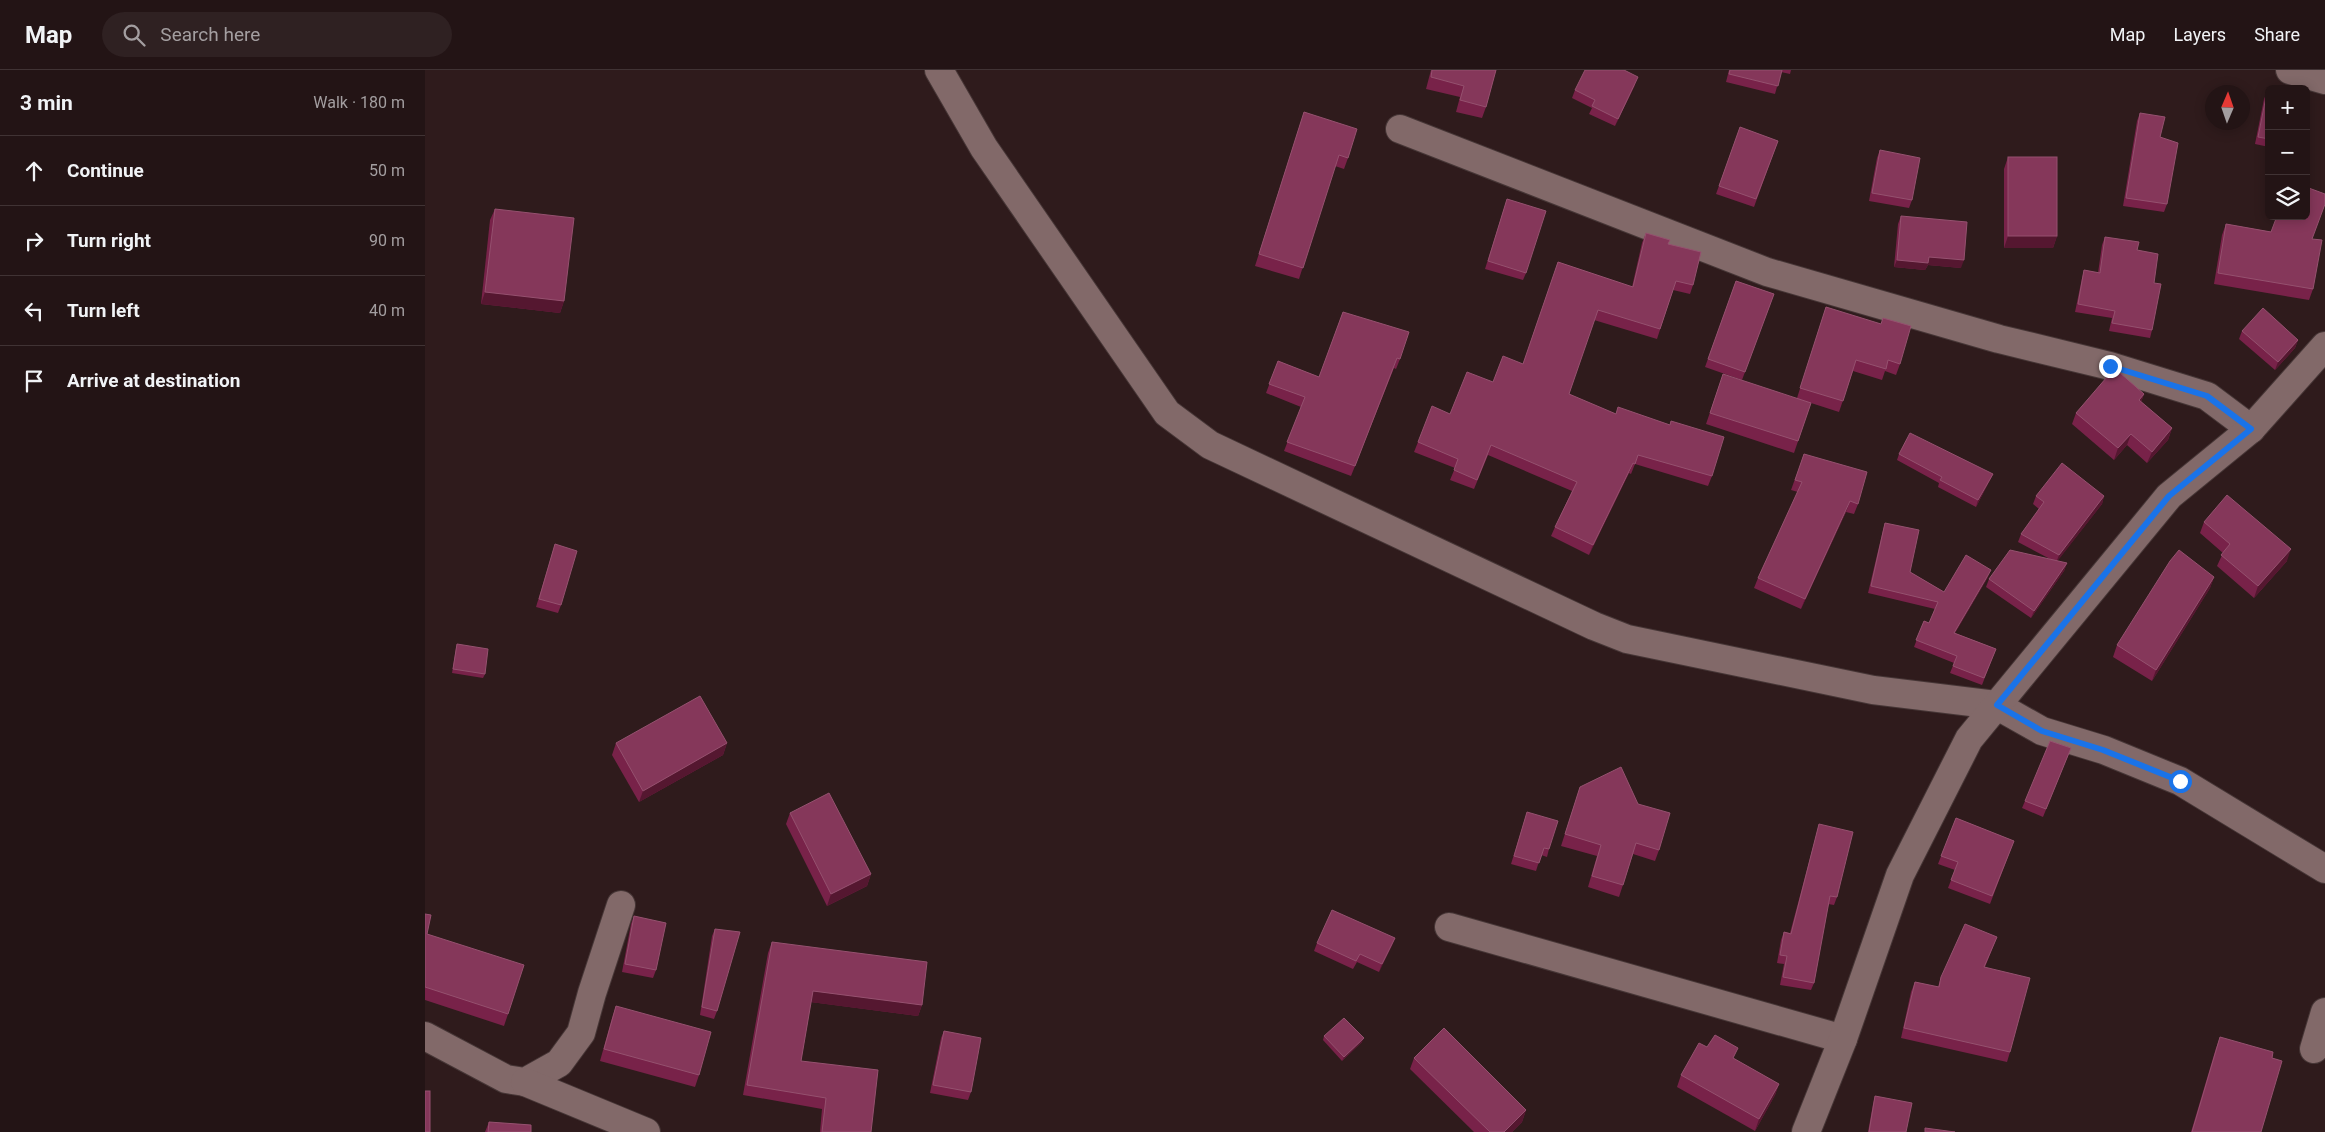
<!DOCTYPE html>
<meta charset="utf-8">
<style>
:root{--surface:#231415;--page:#2f2122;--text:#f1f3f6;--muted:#a39ea0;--line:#403334}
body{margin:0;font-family:Roboto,sans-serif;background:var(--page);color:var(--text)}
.controls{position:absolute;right:15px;top:15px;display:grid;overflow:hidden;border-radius:8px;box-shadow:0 2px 12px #0003}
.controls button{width:45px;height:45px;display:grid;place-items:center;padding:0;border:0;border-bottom:1px solid var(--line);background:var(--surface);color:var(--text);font:25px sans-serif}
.compass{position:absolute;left:1780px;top:15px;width:45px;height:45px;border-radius:50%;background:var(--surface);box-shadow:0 2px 12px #0003;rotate:2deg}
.stop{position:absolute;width:15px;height:15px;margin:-11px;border:4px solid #1a73e8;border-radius:50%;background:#fff}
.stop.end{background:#1a73e8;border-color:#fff;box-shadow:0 1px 5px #0008}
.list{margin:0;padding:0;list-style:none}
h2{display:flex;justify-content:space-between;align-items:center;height:65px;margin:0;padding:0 20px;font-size:21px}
h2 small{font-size:16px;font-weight:400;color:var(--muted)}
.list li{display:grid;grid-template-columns:32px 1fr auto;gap:15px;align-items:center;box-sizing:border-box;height:70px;padding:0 20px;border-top:1px solid var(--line)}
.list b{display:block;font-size:19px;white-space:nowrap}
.list em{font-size:16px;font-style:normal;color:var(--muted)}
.icon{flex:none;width:28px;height:28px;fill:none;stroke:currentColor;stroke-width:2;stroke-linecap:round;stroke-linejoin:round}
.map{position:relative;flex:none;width:1900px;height:1062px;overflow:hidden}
header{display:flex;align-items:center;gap:30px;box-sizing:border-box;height:70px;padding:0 25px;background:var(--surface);border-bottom:1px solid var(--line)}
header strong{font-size:24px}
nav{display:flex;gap:28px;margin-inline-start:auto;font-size:18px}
.search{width:350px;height:45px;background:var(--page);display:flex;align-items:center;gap:12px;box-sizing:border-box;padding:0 18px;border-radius:28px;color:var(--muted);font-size:19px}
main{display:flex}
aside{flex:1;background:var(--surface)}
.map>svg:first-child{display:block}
</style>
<header>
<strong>Map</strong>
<div class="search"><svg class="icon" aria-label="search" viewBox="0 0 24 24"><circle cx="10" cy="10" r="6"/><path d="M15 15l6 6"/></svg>Search here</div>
<nav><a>Map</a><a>Layers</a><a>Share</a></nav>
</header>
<main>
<aside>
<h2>3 min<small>Walk · 180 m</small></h2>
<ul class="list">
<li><svg class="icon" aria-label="ahead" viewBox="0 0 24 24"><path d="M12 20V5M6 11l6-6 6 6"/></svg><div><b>Continue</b></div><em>50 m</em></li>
<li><svg class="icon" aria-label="right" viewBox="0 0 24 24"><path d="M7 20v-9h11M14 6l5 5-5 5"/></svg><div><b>Turn right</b></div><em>90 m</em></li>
<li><svg class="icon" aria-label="left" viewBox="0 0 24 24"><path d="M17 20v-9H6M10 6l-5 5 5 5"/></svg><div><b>Turn left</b></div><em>40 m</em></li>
<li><svg class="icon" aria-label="arrive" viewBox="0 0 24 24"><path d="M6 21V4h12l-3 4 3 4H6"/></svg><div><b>Arrive at destination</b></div></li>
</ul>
</aside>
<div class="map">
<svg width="1900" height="1062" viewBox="0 0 1900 1062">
<rect width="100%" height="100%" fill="#2f1b1c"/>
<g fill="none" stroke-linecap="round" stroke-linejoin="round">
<g stroke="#463636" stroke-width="30">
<g id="minor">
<polyline points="514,0 559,78 742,343 785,375 1169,556 1202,569 1448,620 1571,635 1617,661 1679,680 1755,711 1900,799"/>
<polyline points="1865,0 1900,10"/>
<polyline points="975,59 1342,202 1574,269 1685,296 1782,326 1826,359"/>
<polyline points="1024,857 1418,969"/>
<polyline points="0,966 81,1009 100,1012 134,993 156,963 167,923 196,835"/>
<polyline points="1889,979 1900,942"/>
<polyline points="100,1012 221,1062"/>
<polyline points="1381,1062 1418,969 1475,805 1544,669 1744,426 1826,359 1900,276"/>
</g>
</g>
<use href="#minor" stroke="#826969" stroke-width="28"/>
</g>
<g fill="#782249">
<polygon points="1006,0 1071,0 1061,37 1057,48 1031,42 1035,27 1001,19"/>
<polygon points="1304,0 1366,0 1365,4 1356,2 1350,24 1301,12"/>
<polygon points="1210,15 1190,56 1164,44 1167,38 1147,28 1150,20"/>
<polygon points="1842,22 1844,22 1844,77 1830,74 1839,29"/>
<polygon points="879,42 923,88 919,99 910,96 874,209 830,196"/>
<polygon points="1715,43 1742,134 1739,142 1698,136 1712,51"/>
<polygon points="1315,57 1353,71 1329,137 1291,124"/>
<polygon points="1455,80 1487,130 1484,138 1444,131 1452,88"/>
<polygon points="1583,87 1632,166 1628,178 1579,178 1579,99"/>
<polygon points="1082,129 1101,203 1098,210 1060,199"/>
<polygon points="70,139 139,231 135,243 56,234 65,150"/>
<polygon points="1476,146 1536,198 1503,195 1500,200 1469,197 1473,154"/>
<polygon points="1801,154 1887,169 1888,219 1884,230 1789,214 1797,165"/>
<polygon points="1221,163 1243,174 1268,215 1265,224 1248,220 1232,269 1169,250 1144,324 1287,406 1283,416 1210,394 1206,404 1204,403 1164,485 1126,466 1130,457 1147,421 1063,385 1049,419 1025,410 1030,398 989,382 993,372 1025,344 1068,312 1098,294 1133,192 1207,217 1217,173"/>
<polygon points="1680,167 1712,180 1729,213 1727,260 1725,268 1684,261 1687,248 1650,242 1657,208 1659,200 1673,203 1677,175"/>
<polygon points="1311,211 1349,224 1317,310 1280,297"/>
<polygon points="1401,237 1475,294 1471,305 1460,301 1457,310 1428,301 1414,342 1386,333 1369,383 1281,354 1294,316 1372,328"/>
<polygon points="918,242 975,289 971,299 969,298 926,406 859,381 876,337 841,323 853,291 894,307"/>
<polygon points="1817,261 1873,270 1870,278 1850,300 1814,269"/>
<polygon points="1719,324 1716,332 1747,358 1743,370 1722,393 1702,375 1689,390 1647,354 1651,343"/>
<polygon points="1379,384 1433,434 1429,444 1421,442 1376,539 1329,518 1333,508 1373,422 1366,420"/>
<polygon points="1474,384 1568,404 1565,410 1551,437 1513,417 1514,413 1472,390"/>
<polygon points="1611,426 1679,426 1677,434 1632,491 1642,493 1639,501 1606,548 1561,517 1564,509 1625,489 1593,472 1596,464 1614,439 1608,434"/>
<polygon points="1779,452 1862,491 1829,528 1792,496 1798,483 1775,463"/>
<polygon points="1460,453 1485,502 1519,522 1563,507 1530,563 1571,579 1557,615 1525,603 1529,593 1489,577 1499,551 1504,553 1510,539 1443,523 1458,460"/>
<polygon points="130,474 136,535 133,543 111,537"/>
<polygon points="1789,507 1785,518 1727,611 1688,587 1692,575"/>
<polygon points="32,574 60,604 58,608 27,603 31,578"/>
<polygon points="191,673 302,673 298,685 214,732 187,685"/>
<polygon points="1646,678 1618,747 1597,738 1600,731"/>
<polygon points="1155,717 1234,780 1230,791 1208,784 1194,827 1163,817 1172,786 1136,776"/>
<polygon points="1102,742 1124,779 1122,787 1116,785 1111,801 1086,794"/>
<polygon points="365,743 446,804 442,816 402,836 361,754"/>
<polygon points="1531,748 1589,771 1565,834 1523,818 1530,800 1513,794"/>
<polygon points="1394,754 1412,827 1409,835 1403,834 1389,913 1386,920 1355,915 1359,894 1352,893 1356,870 1359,862 1365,863 1392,762"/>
<polygon points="0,844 2,864 83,944 79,956 0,930"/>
<polygon points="209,846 231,900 228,908 197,902 206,854"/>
<polygon points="290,859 292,941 289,949 275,945 287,866"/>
<polygon points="1572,867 1560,897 1585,982 1582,992 1476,968 1486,922 1490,912 1513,917 1516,907"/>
<polygon points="970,868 954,902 932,892 928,899 889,881 892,873"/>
<polygon points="347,872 497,935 493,946 386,932 376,991 446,1062 395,1062 397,1039 318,1025 343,883"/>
<polygon points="191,936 274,1005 270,1017 175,991 187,948"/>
<polygon points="519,961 546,1022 543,1030 505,1023 516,968"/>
<polygon points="899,966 937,972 917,991 898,970"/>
<polygon points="1795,967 1847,988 1836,1062 1766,1062 1791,978"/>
<polygon points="1282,977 1354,1014 1350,1025 1330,1061 1252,1017 1256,1005"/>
<polygon points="989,988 1101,1040 1097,1052 1087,1062 1049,1062 985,999"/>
<polygon points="1450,1026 1481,1062 1443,1062 1448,1034"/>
<polygon points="64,1052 106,1062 60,1062"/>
</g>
<g fill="#551730">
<polygon points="1213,7 1210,15 1190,56 1193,49"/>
<polygon points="1583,166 1632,166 1628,178 1579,178"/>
<polygon points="1504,187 1539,190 1536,198 1503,195 1500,200 1469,197 1472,190"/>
<polygon points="60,222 139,231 135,243 56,234"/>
<polygon points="1873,270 1870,278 1850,300 1853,292"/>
<polygon points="1719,324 1715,335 1714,330"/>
<polygon points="1747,358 1743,370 1722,393 1727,382"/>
<polygon points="1706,364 1702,375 1689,390 1693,378"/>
<polygon points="1208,393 1204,403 1164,485 1168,475"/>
<polygon points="1568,404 1565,410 1551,437 1553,430"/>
<polygon points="1679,426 1677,434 1631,493 1634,485"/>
<polygon points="1425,431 1421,442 1376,539 1380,529"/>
<polygon points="1866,479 1862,491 1829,528 1833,516"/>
<polygon points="1642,493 1639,501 1606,548 1609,541"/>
<polygon points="1566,500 1563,507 1526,570 1529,563"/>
<polygon points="1789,507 1785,518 1727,611 1731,600"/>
<polygon points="302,673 298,685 214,732 218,721"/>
<polygon points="446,804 442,816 402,836 406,824"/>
<polygon points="970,868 967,876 954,902 957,894"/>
<polygon points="388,921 497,935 493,946 385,932"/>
<polygon points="939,968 937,972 917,991 919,987"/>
<polygon points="1354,1014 1350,1025 1330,1061 1334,1049"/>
<polygon points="1101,1040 1097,1052 1087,1062 1079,1062"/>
</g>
<g fill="#85375a" stroke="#95516f">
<polygon points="1007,0 1071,0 1061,37 1035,30 1039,16 1006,7"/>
<polygon points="1160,0 1199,0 1213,7 1193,49 1167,36 1170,30 1150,20"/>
<polygon points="1305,0 1357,0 1353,16 1304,4"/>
<polygon points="1842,22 1844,22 1844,69 1833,67"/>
<polygon points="879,42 932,59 923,88 914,85 878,198 834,184"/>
<polygon points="1715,43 1740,47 1735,67 1753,73 1742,134 1701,128"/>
<polygon points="1315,57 1353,71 1331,129 1294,116"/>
<polygon points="1455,80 1495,88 1487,130 1447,123"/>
<rect x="1583" y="87" width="49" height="79"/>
<polygon points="1881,117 1900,124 1900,134 1887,169 1897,170 1888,219 1793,203 1801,154 1846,162 1852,146 1881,146"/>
<polygon points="1082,129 1121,141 1101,203 1063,191"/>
<polygon points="70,139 149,148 139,231 60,222"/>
<polygon points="1476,146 1542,152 1539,190 1504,187 1503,193 1472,190"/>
<polygon points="1221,163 1245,170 1243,174 1276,182 1268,215 1251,211 1235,259 1173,240 1144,324 1191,344 1193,337 1245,355 1246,351 1299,367 1287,406 1213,385 1210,394 1208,393 1168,475 1130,457 1152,412 1066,375 1052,410 1029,400 1033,389 993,372 1007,336 1025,344 1042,302 1068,312 1078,286 1098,294 1133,192 1208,217"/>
<polygon points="1680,167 1714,172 1712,180 1733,184 1729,213 1736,214 1727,260 1687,253 1690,241 1653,234 1659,200 1675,203"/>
<polygon points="1311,211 1349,224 1320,302 1283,289"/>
<polygon points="1401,237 1456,254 1458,248 1486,256 1475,294 1463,290 1461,299 1431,290 1418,331 1375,318"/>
<polygon points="1838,238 1873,270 1853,292 1817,261"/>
<polygon points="918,242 984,262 975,289 972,288 930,396 862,372 880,327 844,314 853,291 894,307"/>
<polygon points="1688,300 1694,302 1719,324 1714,330 1747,358 1727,382 1706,364 1693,378 1651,343"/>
<polygon points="1298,304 1386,333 1373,371 1285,343"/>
<polygon points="1485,363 1568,404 1553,430 1515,410 1517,407 1474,384"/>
<polygon points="1379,384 1442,402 1433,434 1425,431 1380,529 1333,508 1377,412 1370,410"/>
<polygon points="1637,393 1679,426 1634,485 1596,464 1619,432 1611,426"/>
<polygon points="1802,425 1866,479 1833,516 1796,485 1805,474 1779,452"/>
<polygon points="1460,453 1494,460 1485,502 1519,522 1541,485 1566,500 1529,563 1571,579 1559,608 1528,596 1532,586 1491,570 1499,551 1504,553 1513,532 1446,516"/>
<polygon points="130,474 152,481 136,535 114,529"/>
<polygon points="1585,480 1642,493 1609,541 1564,509"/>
<polygon points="1754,480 1789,507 1731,600 1692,575 1745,491"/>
<polygon points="32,574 63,579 60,604 28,599"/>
<polygon points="275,626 302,673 218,721 191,673"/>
<polygon points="1625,671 1646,678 1621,739 1600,731"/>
<polygon points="1196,697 1213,734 1245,743 1234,780 1211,773 1198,815 1167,806 1176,775 1140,764 1155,717"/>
<polygon points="404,723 446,804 406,824 365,743"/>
<polygon points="1102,742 1133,751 1124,779 1119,778 1114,793 1089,786"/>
<polygon points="1531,748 1589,771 1567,826 1526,810 1533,792 1516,786"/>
<polygon points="1394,754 1428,762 1412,827 1405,826 1389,913 1358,907 1362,886 1355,885 1359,862 1366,864"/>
<polygon points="907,840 970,868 957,894 935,884 931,891 892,873"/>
<polygon points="0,844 6,845 2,864 99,895 83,944 0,917"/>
<polygon points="209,846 241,853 231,900 200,894"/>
<polygon points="1540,854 1572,867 1559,897 1605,908 1585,982 1479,958 1490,912 1514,917 1516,907"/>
<polygon points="290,859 315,862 292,941 277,937"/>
<polygon points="347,872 502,892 497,935 388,921 376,991 453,1000 446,1062 397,1062 401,1028 322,1015"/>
<polygon points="191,936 286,962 274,1005 179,979"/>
<polygon points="919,948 939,968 919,987 899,966"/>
<polygon points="1019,958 1101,1040 1079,1062 1065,1062 989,988"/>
<polygon points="519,961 556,968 546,1022 508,1015"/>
<polygon points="1290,965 1313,978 1308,988 1354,1014 1334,1049 1256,1005 1274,973 1282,977"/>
<polygon points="1795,967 1848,982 1847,988 1857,991 1836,1062 1767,1062"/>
<rect x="0" y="1021" width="5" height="41"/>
<polygon points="1450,1026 1487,1033 1481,1062 1444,1062"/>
<polygon points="64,1052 106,1055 106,1062 63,1062"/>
<polygon points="1500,1058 1530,1062 1500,1062"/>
</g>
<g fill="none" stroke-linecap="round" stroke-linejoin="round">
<polyline stroke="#1a73e8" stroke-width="6" points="1685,296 1782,326 1826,359 1744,426 1572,635 1617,661 1678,680 1755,711"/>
</g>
</svg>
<div class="controls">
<button>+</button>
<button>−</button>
<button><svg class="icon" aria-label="layers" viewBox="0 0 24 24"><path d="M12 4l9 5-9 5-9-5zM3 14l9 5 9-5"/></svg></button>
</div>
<svg class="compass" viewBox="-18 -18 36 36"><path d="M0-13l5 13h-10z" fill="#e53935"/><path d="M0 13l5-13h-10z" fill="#a39ea0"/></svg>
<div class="stop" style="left:1755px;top:711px"></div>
<div class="stop end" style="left:1685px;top:296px"></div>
</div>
</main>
